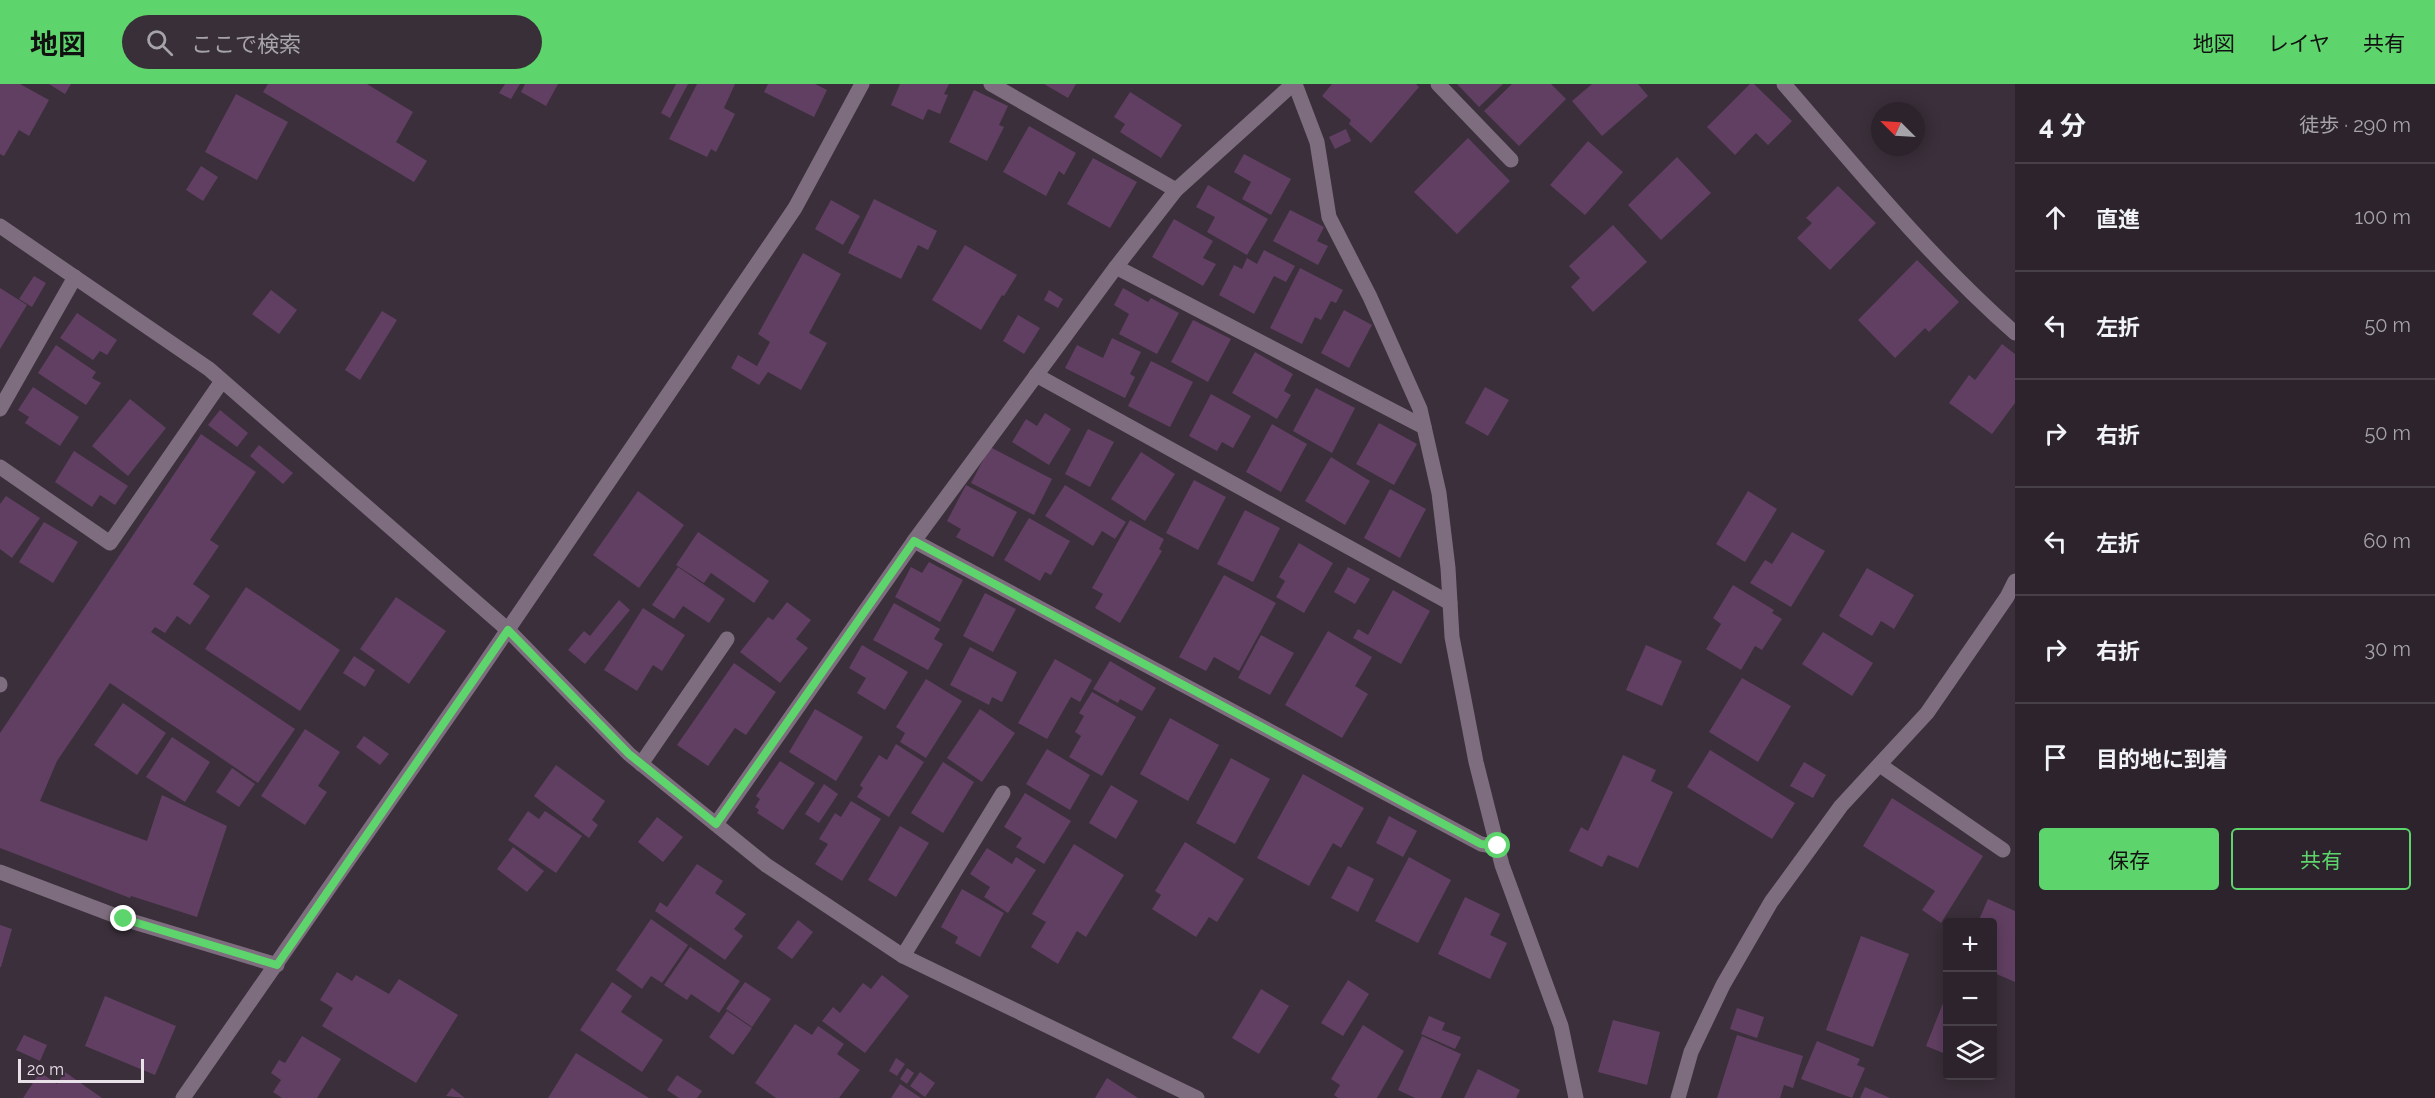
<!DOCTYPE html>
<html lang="ja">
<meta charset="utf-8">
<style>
:root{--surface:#2c232c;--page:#382f38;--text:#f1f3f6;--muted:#a6a4a9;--line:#484048;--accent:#5ed56c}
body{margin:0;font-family:Raleway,"Noto Sans JP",sans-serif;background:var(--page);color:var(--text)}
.controls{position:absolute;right:18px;bottom:18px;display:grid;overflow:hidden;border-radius:6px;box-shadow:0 3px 15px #0003}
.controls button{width:54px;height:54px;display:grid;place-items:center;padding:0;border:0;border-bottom:2px solid var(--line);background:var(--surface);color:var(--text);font:30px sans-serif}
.compass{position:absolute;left:1871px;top:18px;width:54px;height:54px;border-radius:50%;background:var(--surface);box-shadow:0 3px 15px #0003;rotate:294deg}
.scale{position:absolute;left:18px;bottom:15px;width:126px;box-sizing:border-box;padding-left:6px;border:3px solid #e8e1e8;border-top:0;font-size:16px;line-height:21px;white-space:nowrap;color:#e8e1e8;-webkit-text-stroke:4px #3a2f3a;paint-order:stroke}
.stop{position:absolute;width:18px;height:18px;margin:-14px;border:4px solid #5ed56c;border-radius:50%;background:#fff}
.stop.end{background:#5ed56c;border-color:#fff;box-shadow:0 2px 6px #0008}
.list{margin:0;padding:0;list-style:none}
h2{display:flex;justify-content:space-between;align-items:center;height:78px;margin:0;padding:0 24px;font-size:26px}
h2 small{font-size:20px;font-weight:400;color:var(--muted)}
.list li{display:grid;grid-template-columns:39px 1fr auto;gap:18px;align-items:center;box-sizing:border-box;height:108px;padding:0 24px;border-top:2px solid var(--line)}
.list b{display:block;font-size:22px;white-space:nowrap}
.list em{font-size:20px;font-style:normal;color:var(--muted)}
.actions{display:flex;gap:12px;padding:18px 24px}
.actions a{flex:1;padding:14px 0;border:2px solid var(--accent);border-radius:6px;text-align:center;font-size:21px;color:var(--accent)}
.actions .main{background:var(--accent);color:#111}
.icon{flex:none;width:33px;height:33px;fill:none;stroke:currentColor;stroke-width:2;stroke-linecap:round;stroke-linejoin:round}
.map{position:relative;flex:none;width:2015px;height:1014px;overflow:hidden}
header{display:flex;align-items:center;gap:36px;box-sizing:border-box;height:84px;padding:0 30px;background:var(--accent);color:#111}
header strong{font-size:28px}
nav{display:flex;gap:33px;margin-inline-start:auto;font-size:21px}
.search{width:420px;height:54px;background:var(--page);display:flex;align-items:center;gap:15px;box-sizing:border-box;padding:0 21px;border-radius:33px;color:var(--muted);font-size:22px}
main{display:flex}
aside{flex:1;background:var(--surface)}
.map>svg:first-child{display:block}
</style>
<header>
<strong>地図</strong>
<div class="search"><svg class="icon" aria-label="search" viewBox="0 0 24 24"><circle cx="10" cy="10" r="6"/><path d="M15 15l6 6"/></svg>ここで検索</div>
<nav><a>地図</a><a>レイヤ</a><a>共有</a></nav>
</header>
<main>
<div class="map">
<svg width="2015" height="1014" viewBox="0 0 2015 1014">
<rect width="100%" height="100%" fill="#3a2f3a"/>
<g fill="#613f62">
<polygon points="0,0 20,0 49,16 29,52 19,46 4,72 0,70"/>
<polygon points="49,0 71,0 65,10"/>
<polygon points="268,0 367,0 413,28 396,58 427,77 414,98 263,8"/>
<polygon points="505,0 520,0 511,15 499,9"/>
<polygon points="525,0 558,0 546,22 521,8"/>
<polygon points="676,0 688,0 670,34 661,29"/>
<polygon points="697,0 735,0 724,24 735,30 716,68 711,65 707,73 669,55"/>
<polygon points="768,0 815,0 827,6 814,33 764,8"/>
<polygon points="900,0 949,0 944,10 948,11 940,30 928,25 923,36 891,21"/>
<polygon points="1044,0 1076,0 1068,14"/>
<polygon points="1332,0 1416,0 1419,3 1371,59 1349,40 1351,36 1322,12"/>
<polygon points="1457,0 1503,0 1479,23"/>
<polygon points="1512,0 1551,0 1566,15 1519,62 1484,27"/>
<polygon points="1592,0 1638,0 1648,12 1602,52 1572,17"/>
<polygon points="1750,0 1754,0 1792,37 1768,61 1756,49 1735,71 1707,43"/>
<polygon points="974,6 1008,22 999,41 1004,43 987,77 949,58"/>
<polygon points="1130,8 1182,41 1161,74 1120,48 1125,40 1114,33"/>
<polygon points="236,10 288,38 257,96 205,68"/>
<polygon points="1029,42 1076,69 1064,91 1059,87 1046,112 1003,88"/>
<polygon points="1346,45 1351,57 1335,65 1329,53"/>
<polygon points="1468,54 1510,97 1457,150 1414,108"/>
<polygon points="1588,57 1623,88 1585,131 1550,101"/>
<polygon points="1244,70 1291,95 1271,131 1242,115 1251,98 1234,88"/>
<polygon points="1677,73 1711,109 1661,156 1628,121"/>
<polygon points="1093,74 1137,98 1110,144 1067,120"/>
<polygon points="201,82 218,93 203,117 186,106"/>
<polygon points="1208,101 1268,135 1247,171 1207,148 1215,133 1196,123"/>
<polygon points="1838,102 1876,139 1830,186 1797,154 1812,139 1806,134"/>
<polygon points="874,115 937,147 928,166 918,161 901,195 848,169"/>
<polygon points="831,116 860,132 843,161 815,145"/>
<polygon points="1290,126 1324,143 1317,157 1328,162 1318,181 1273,157"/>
<polygon points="1174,135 1213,157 1203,174 1216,180 1203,202 1152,173"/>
<polygon points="1613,141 1647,178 1593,228 1571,203 1580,194 1569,182"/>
<polygon points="965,161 1017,191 1004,212 1002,211 981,246 932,216"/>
<polygon points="1264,166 1295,182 1286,198 1274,192 1254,230 1219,211 1234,181 1242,185 1247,174 1257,180"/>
<polygon points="803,169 841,190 809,249 827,259 801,306 768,288 759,301 731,284 738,271 757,282 770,258 758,250"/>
<polygon points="1917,176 1959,218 1929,248 1925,244 1895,274 1858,236"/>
<polygon points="1300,184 1343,206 1336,219 1331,217 1321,236 1315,233 1302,260 1270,244"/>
<polygon points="34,192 46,199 32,223 19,215"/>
<polygon points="0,204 27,221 0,265"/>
<polygon points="1123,204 1148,218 1151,214 1179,229 1157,270 1119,250 1129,230 1114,221"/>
<polygon points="271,206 297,226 279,250 252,230"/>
<polygon points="1049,206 1063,215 1058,224 1044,216"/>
<polygon points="1344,226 1372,241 1349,284 1321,269"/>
<polygon points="382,227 397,236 360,296 345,286"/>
<polygon points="77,229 117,256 107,271 100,267 93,276 60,254"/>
<polygon points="1018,231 1040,244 1024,270 1003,257"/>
<polygon points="1193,236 1231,255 1208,298 1171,278"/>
<polygon points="1112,254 1141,268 1130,290 1135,293 1125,314 1065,284 1077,261 1103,274"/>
<polygon points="2002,260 2015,270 2015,319 1992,350 1949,319 1969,291 1975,296"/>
<polygon points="56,261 96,288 92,294 101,299 86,321 38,289"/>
<polygon points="1255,268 1293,290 1284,307 1291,311 1277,335 1232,309"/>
<polygon points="1151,277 1193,298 1170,343 1128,322"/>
<polygon points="33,303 79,333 60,362 25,339 29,333 18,326"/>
<polygon points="1485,303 1509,316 1488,352 1465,339"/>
<polygon points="1316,304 1355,324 1332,369 1293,347"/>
<polygon points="1211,310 1251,332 1233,364 1222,358 1217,367 1189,352"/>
<polygon points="130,315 166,344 128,392 92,362"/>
<polygon points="220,326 248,349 237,363 208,341"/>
<polygon points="1045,329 1071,345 1049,381 1012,358 1026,335 1037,342"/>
<polygon points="1379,339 1417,360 1394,401 1356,380"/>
<polygon points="1272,340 1307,360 1281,408 1246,388"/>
<polygon points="1088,345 1114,358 1090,403 1065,390"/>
<polygon points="201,350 256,388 210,456 219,462 193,500 210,512 190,541 177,532 165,549 155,543 151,548 295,645 258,699 110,599 57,677 40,717 147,757 162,711 227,742 197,833 131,812 130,814 0,764 0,649"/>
<polygon points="259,361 293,389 283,400 250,372"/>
<polygon points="990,363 1052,395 1034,431 971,399"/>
<polygon points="74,367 128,402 115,421 100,411 92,423 55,398"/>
<polygon points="1141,368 1175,390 1145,437 1111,415"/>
<polygon points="1331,373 1370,397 1345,441 1305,417"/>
<polygon points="1194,396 1226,413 1198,466 1166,449"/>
<polygon points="966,401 1017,428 993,473 956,453 961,445 947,437"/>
<polygon points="1065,401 1126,438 1115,455 1102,447 1093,462 1045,432"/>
<polygon points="1390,405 1426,425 1400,474 1364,454"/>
<polygon points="638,407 684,441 639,504 593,471"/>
<polygon points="1748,407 1777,425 1745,478 1716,460"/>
<polygon points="6,412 40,434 12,474 0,465 0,420"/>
<polygon points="1245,426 1280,444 1253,498 1217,480"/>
<polygon points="1029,434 1070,457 1051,491 1045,488 1040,497 1004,476"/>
<polygon points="1130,436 1164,455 1159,465 1162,467 1120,539 1095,524 1103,510 1092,504"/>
<polygon points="44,438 78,458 53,499 19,478"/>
<polygon points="698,448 769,497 754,519 711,489 704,499 676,481"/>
<polygon points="1792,448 1825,467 1791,523 1750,499 1765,476 1772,480"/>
<polygon points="1299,459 1333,479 1304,529 1276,513 1285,497 1279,493"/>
<polygon points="929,478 963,496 940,538 895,513 911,483 922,489"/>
<polygon points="678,483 725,515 709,539 683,522 674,535 652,521"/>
<polygon points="1348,483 1370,495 1355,520 1334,508"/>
<polygon points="1867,484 1914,511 1894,545 1881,537 1872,552 1839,532"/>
<polygon points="1224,491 1276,519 1239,587 1214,573 1206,587 1179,573"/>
<polygon points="1733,501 1774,526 1772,529 1782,535 1762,566 1755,562 1741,586 1706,565 1721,540 1713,534"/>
<polygon points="246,503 340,566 300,627 205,565"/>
<polygon points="1393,506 1430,527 1401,580 1353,554 1358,545 1368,551"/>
<polygon points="985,509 1016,525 993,568 963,552"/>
<polygon points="396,513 446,547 409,600 360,565"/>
<polygon points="619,516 630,526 585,580 568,566 584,547 590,552"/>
<polygon points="787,518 811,536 796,555 808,564 780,599 740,568 768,533 773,536"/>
<polygon points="894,519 940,545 934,555 943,560 928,586 873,556"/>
<polygon points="643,524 685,551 662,587 653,581 637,607 604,586"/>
<polygon points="1328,547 1372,573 1355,602 1368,610 1342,654 1285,621"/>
<polygon points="1823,548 1873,579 1852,612 1802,580"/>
<polygon points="1261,551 1294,569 1270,611 1238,594"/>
<polygon points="862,561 908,588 885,626 857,609 866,594 849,584"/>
<polygon points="1646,561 1682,577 1662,622 1626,606"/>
<polygon points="970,563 1017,588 1002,618 992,613 989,621 950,601"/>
<polygon points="354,572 375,586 365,603 343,589"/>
<polygon points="1055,575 1092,596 1080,618 1071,613 1047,655 1018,639"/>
<polygon points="1110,577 1156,604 1142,627 1120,615 1118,619 1093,605"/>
<polygon points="734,579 776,608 746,651 735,644 708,682 677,661"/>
<polygon points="1742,594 1791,622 1758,678 1709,648"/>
<polygon points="926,595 962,617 926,674 900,658 905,649 896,643"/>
<polygon points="1092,608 1136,633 1102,692 1069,673 1081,652 1075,648 1084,632 1079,629"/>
<polygon points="123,619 166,649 137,691 94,661"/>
<polygon points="815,625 863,653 836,697 789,668"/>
<polygon points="980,625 1015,649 982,698 947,674"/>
<polygon points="1170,634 1219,661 1188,717 1140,690"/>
<polygon points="305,645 340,668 318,702 327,708 305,741 261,712"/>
<polygon points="364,652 389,670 380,681 356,663"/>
<polygon points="172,653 210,678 185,718 146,693"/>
<polygon points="896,660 924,678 889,733 857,713 863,704 860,701 879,671 887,676"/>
<polygon points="1047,665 1090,691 1070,726 1026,700"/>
<polygon points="1710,666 1795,719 1772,755 1687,703"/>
<polygon points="1623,671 1656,686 1651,697 1673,708 1638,784 1608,771 1602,783 1569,767 1581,743 1588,747"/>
<polygon points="1231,674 1270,695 1235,760 1196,739"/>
<polygon points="780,677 815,699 783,746 757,729 759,726 755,723 760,715 756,712"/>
<polygon points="943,678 974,698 943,749 911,729"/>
<polygon points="1804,678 1826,691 1813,714 1790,702"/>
<polygon points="556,681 605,717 592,736 598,741 589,754 534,712"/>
<polygon points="232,684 255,700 239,723 216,708"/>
<polygon points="1303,690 1364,724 1341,764 1333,759 1309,802 1257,774"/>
<polygon points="824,700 838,710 819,739 805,730"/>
<polygon points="1111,701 1138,717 1116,755 1089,739"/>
<polygon points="1025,709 1071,737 1044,780 1016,763 1022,754 1004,743"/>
<polygon points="1892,714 1983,772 1941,839 1922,826 1935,807 1863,762"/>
<polygon points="851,717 881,735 842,797 815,780 828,760 819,755 835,729 841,733"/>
<polygon points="528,727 539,735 545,727 582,752 556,789 508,756"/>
<polygon points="1389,732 1417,747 1403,773 1376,759"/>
<polygon points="657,733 683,753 663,778 638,758"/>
<polygon points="900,742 929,759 896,813 868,796"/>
<polygon points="1185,758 1244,795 1217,838 1209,833 1196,853 1152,825 1161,811 1155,807"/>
<polygon points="1074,760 1124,791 1086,853 1077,847 1058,880 1031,863 1046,838 1032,830"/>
<polygon points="513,763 544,787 527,808 497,785"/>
<polygon points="987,764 1012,780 1016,773 1036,786 1008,829 984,813 990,803 970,790"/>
<polygon points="1409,773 1451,796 1418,859 1375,837"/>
<polygon points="697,780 723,797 715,809 746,830 734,845 743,852 725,876 655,827 660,818 667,823"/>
<polygon points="1348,782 1374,795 1358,828 1331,814"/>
<polygon points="962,805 1004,829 980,873 955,859 958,853 941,843"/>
<polygon points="1465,813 1500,830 1490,851 1507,859 1490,895 1438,870"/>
<polygon points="1988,815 2015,827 2015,898 1992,888 1992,838 1978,838"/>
<polygon points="651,835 688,861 662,899 651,892 642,905 616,886"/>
<polygon points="798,836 813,848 792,875 777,864"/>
<polygon points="0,841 12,845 1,883 0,883"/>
<polygon points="1861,852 1909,870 1873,963 1826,946"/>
<polygon points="690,863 740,897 719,929 691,910 687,916 664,901"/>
<polygon points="337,888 352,897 356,891 389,910 399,895 458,931 416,999 322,942 333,924 320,916"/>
<polygon points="882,891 909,912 865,969 822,937 833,923 840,929 863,899 871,905"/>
<polygon points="1348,896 1369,910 1343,952 1321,939"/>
<polygon points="612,898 632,912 621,928 663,956 642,988 580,946"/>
<polygon points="745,898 771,915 752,943 726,925"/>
<polygon points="1261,905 1289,922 1259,970 1232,954"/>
<polygon points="1947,909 1948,909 1948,971 1926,962"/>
<polygon points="105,912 176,942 155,991 85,962"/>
<polygon points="1737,924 1764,933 1757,954 1730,945"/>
<polygon points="727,927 752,944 733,971 709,953"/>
<polygon points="1429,932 1445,939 1442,946 1461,953 1455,965 1421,950"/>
<polygon points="1613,936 1660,948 1647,1001 1598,988"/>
<polygon points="795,940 812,951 818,942 844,960 837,970 860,986 839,1014 776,1014 755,999"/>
<polygon points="1363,941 1404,967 1377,1014 1338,1014 1334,1011 1340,1001 1331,995"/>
<polygon points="24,951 47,961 40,977 16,966"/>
<polygon points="1737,951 1803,972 1793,1004 1784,1001 1780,1014 1717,1014"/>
<polygon points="302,952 341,975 317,1014 282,1014 273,1008 281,996 271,989 279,976 285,979"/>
<polygon points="1422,952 1461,970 1441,1014 1415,1014 1398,1006"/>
<polygon points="1817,957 1860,975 1857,981 1865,984 1852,1014 1801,995"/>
<polygon points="576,969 649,1014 548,1014"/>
<polygon points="896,974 905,980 897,992 889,987"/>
<polygon points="907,984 914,989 907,1000 900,995"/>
<polygon points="1478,985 1520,1006 1516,1014 1464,1014"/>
<polygon points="40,988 57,1000 65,988 102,1014 23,1014"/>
<polygon points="920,988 935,999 925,1013 910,1002"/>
<polygon points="677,991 702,1007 697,1014 679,1014 667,1006"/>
<polygon points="1107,994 1138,1014 1095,1014"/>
<polygon points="900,1000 921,1014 891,1014"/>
<polygon points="1865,1003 1890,1014 1860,1014"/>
<polygon points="452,1004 465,1014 446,1012"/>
</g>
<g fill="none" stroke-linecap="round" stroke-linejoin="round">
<g stroke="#7e6d7e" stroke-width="15">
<polyline points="991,0 1176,106"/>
<polyline points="1295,0 1317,58 1329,133 1370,213 1420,325 1439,409 1448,484 1452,553 1476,678 1502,781 1561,942 1576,1014"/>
<polyline points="1438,0 1511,76"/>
<path d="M1784,0C1858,86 1930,174 2015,249"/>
<polyline points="0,142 209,285 508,546 629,670 766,781 903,872 1197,1014"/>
<polyline points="1116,183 1424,343"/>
<polyline points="1036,291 1450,519"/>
<polyline points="0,325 75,193"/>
<polyline points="0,383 110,459 222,297"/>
<polyline points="914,457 1481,760 1498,763"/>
<polyline points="0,600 0,601"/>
<polyline points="641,680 727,555"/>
<polyline points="1880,681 2003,766"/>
<polyline points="716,740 914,457 1116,183 1176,106 1293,0"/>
<polyline points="0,788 124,835 277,881"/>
<polyline points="903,872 1003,709"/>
<polyline points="183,1014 477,591 795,124 862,0"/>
<polyline points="1678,1014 1691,968 1723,901 1771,818 1841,722 1927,629 2007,513 2015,497"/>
</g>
</g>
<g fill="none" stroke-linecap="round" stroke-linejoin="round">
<polyline stroke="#5ed56c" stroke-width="8" points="124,835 277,881 508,546 629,670 716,740 914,457 1481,760 1498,762"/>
</g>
</svg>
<div class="controls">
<button>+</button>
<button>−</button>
<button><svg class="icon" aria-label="layers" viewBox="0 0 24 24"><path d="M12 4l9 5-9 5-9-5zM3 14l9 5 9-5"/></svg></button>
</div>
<svg class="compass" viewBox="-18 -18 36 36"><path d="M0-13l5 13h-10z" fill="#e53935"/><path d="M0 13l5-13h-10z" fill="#a6a4a9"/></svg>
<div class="scale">20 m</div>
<div class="stop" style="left:1498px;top:762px"></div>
<div class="stop end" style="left:124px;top:835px"></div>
</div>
<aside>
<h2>4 分<small>徒歩 · 290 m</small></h2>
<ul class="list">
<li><svg class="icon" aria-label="ahead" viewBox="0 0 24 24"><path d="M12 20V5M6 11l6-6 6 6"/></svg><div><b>直進</b></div><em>100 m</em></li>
<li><svg class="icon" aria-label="left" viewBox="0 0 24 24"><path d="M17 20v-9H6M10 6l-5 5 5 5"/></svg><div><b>左折</b></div><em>50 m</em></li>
<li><svg class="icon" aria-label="right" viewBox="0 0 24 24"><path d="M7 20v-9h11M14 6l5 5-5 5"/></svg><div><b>右折</b></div><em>50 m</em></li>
<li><svg class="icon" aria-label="left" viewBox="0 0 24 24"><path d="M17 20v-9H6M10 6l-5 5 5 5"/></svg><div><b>左折</b></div><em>60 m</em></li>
<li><svg class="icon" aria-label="right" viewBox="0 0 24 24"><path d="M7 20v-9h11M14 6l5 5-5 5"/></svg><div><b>右折</b></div><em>30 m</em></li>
<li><svg class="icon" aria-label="arrive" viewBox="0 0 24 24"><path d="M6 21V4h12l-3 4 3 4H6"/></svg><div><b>目的地に到着</b></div></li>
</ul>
<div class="actions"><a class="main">保存</a><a>共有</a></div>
</aside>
</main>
